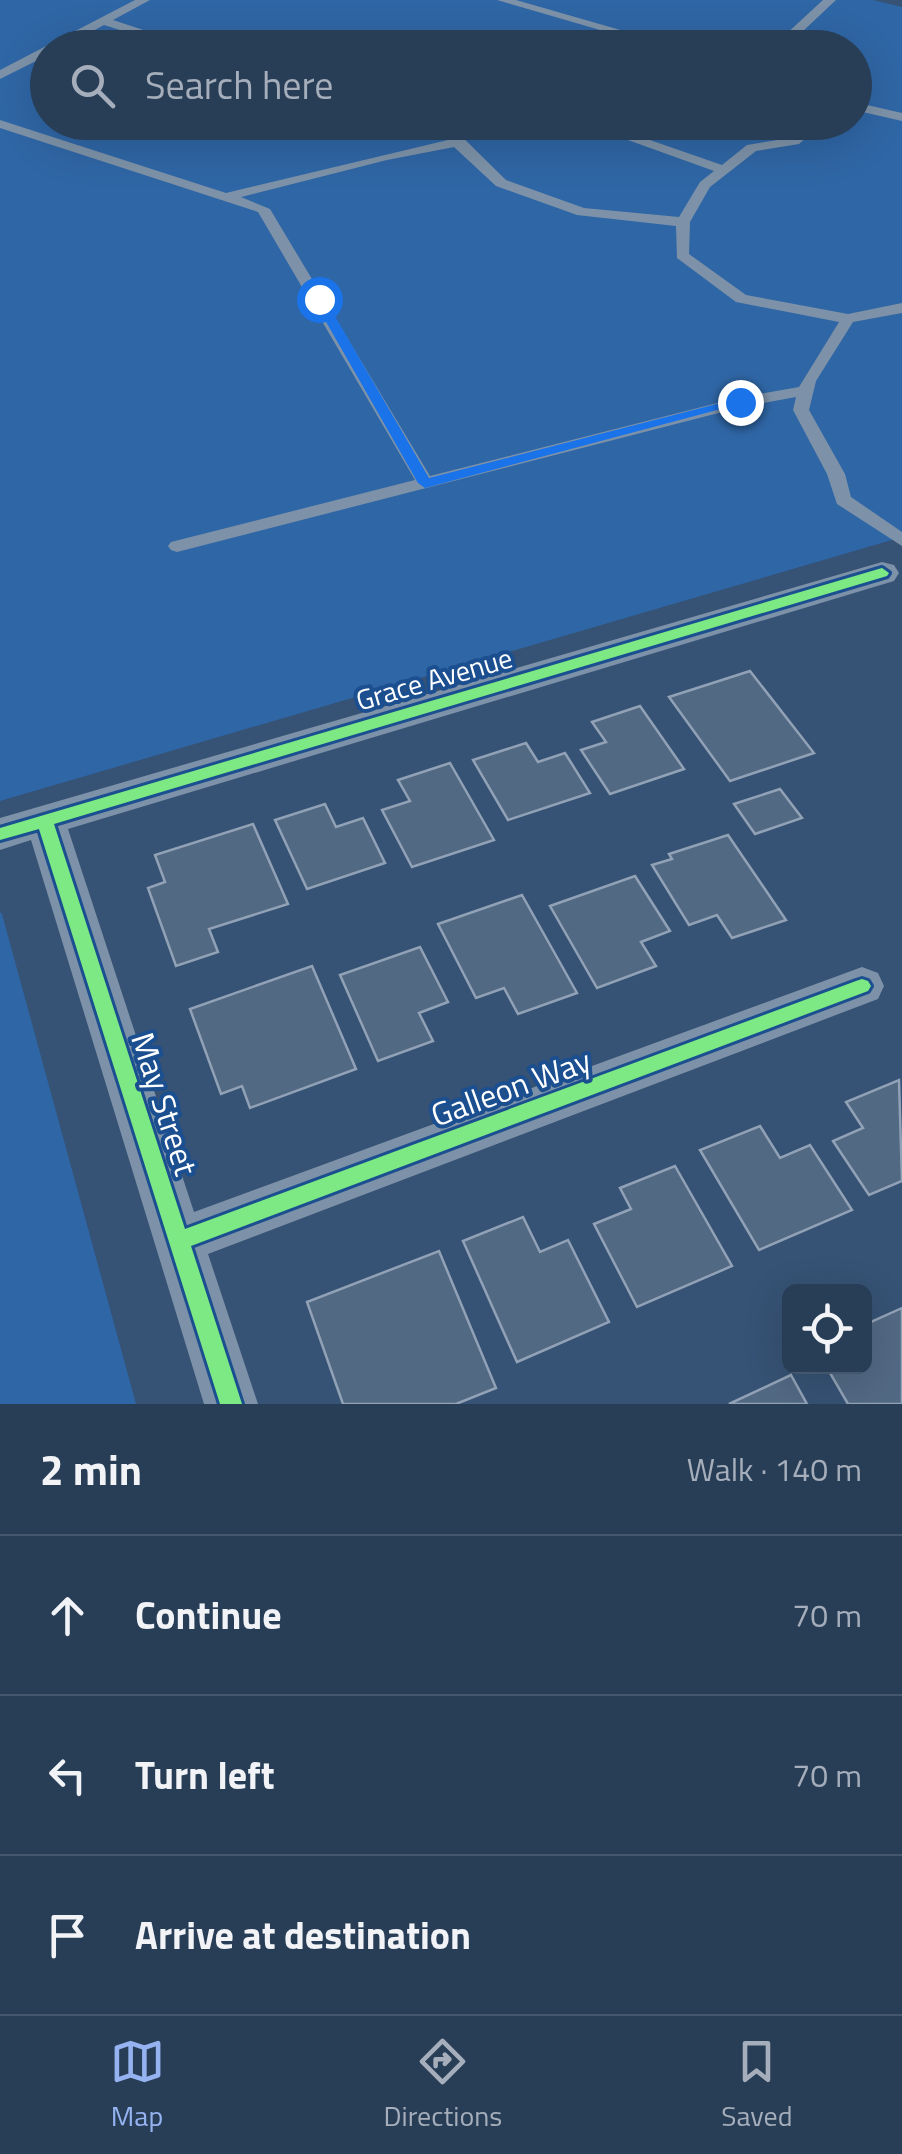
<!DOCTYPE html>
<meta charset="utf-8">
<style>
:root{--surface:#283e57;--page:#30455d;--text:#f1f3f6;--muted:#a5aeba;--line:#44576d;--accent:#95b2f1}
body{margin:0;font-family:"Titillium Web",sans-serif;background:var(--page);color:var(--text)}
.controls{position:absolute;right:30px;bottom:30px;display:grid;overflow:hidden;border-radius:15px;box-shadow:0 10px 40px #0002}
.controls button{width:90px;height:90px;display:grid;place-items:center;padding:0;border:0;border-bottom:2px solid var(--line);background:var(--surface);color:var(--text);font:50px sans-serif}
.stop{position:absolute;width:30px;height:30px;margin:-22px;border:8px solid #1a73e8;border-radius:50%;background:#fff}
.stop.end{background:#1a73e8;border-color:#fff;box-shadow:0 2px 10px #0008}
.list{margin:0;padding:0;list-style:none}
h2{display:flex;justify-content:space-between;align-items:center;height:130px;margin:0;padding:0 40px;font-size:42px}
h2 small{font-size:32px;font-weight:400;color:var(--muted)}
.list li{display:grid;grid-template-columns:65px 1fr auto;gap:30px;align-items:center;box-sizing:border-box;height:160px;padding:0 40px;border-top:2px solid var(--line)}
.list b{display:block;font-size:38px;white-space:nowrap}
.list em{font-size:32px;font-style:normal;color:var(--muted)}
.icon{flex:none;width:55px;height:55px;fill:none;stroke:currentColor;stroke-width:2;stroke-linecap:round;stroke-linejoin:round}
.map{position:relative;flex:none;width:902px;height:1404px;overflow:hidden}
.search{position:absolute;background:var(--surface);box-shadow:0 10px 40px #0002;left:30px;right:30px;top:30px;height:110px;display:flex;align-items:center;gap:25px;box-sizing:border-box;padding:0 35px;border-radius:55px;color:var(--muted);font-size:38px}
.sheet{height:610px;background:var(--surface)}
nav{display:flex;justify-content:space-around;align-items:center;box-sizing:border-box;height:140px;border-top:2px solid var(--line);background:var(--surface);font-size:28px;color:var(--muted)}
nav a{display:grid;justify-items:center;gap:5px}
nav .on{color:var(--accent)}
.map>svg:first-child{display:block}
</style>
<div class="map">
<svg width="902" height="1404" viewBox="0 0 902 1404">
<rect width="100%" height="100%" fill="#365274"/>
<g fill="#2f66a5" fill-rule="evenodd">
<path d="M0,0H873L902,7V537L0,801ZM48,48H854V122H48Z"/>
<polygon points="0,912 2,914 136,1404 0,1404"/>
</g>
<g fill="#526984" stroke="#92a2b6" stroke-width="2.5">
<polygon points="750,671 814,753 730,781 669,697"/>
<polygon points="640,706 684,769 610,794 581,750 606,742 592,722"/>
<polygon points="526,743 538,762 565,753 590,793 508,820 473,760"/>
<polygon points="450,763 494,840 412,867 382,810 410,801 398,780"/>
<polygon points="780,789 802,818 755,834 734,804"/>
<polygon points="325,804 336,827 363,818 385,863 307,889 275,820"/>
<polygon points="253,824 288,904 209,929 218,952 176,966 148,888 165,882 155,855"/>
<polygon points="728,835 786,920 732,938 717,915 689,925 652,865 672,859 669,854"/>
<polygon points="635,876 670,931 641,942 656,966 597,988 550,906"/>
<polygon points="522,895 577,993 518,1014 504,988 476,998 438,924"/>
<polygon points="420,947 448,1002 419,1013 433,1041 378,1061 340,975"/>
<polygon points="312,966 356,1069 250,1108 242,1086 221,1094 190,1009"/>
<polygon points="899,1080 902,1181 869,1195 833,1141 863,1128 846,1102"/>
<polygon points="760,1126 780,1158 810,1145 852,1210 759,1250 700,1150"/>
<polygon points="675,1166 732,1266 637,1307 594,1224 631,1209 620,1188"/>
<polygon points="523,1217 540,1252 568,1240 609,1322 517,1362 463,1241"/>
<polygon points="439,1251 496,1388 456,1404 343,1404 307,1302"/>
<polygon points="902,1308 902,1404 848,1404 826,1366 864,1366 864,1325"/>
<polygon points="791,1375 807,1404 729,1404"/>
</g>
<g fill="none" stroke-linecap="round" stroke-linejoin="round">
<g fill="#7d92a8" fill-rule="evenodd">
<polygon points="135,0 150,0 113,20 198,48 178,48 104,25 62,48 48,48 48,55 0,79 0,70"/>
<polygon points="497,0 516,0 683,48 662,48"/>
<polygon points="823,0 836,0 785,48 771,48"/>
<polygon points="854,102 902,113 902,121 854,110"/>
<path d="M0,120L226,193L448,140L433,122H447L506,180L584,208L679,217L700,182L714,171L578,122H598L722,165L747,145L790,138L809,122H824L799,144L756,151L710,187L690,222L689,254L746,295L848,314L902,303V313L853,322L816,381L809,410L845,474L851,497L902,532V546L837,504L827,474L793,410L796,397L742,407L177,552L171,550L168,546L171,542L415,480L258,212L0,128ZM454,147L496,186L577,215L676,226L677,258L736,302L839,322L799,387L741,397L430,476L270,209L241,197L387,160Z"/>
</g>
<polygon fill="#7d92a8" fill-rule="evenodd" points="882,562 894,565 899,573 894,581 68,829 194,1212 862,967 878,973 884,986 878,999 208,1254 258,1404 204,1404 31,840 0,850 0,818"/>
<g stroke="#1b4f8f" stroke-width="6">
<polygon id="cycleway" points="882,568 889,573 887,576 54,824 185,1229 856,981 862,979 868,981 871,986 868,991 191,1246 242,1404 220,1404 39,829 0,840 0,828"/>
</g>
<use href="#cycleway" fill="#7ce984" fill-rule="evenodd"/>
</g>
<polygon fill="#1a73e8" points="319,295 325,299 429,478 740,398 747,402 425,488 418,483 313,299"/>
<g text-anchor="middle" stroke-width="8" stroke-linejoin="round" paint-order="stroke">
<g font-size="28" fill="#fff" stroke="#1b4f8f">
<text transform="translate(434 679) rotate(-16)" y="10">Grace Avenue</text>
</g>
<g font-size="32" fill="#fff" stroke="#1b4f8f">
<text transform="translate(511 1088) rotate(-20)" y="11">Galleon Way</text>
<text transform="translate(164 1104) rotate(72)" y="11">May Street</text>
</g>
</g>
</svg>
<div class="controls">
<button><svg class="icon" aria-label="locate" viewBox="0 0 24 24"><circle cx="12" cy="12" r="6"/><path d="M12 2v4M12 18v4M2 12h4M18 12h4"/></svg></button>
</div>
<div class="stop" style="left:319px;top:299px"></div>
<div class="stop end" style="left:740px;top:402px"></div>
<div class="search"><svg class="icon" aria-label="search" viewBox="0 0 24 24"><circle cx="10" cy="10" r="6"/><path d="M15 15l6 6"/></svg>Search here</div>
</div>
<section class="sheet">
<h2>2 min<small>Walk · 140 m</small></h2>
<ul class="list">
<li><svg class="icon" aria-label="ahead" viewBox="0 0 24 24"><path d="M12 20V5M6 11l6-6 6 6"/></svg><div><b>Continue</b></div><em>70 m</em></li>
<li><svg class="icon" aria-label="left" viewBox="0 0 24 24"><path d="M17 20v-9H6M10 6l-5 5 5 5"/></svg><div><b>Turn left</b></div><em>70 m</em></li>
<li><svg class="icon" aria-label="arrive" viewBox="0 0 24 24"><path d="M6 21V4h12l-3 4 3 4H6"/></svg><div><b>Arrive at destination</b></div></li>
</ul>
</section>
<nav>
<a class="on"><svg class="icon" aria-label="map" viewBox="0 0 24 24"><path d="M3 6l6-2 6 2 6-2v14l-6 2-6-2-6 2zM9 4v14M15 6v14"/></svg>Map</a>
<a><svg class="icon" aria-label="directions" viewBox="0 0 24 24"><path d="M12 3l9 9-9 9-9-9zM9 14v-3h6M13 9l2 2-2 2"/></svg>Directions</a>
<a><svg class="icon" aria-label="saved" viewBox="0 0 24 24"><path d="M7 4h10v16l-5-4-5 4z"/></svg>Saved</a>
</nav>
